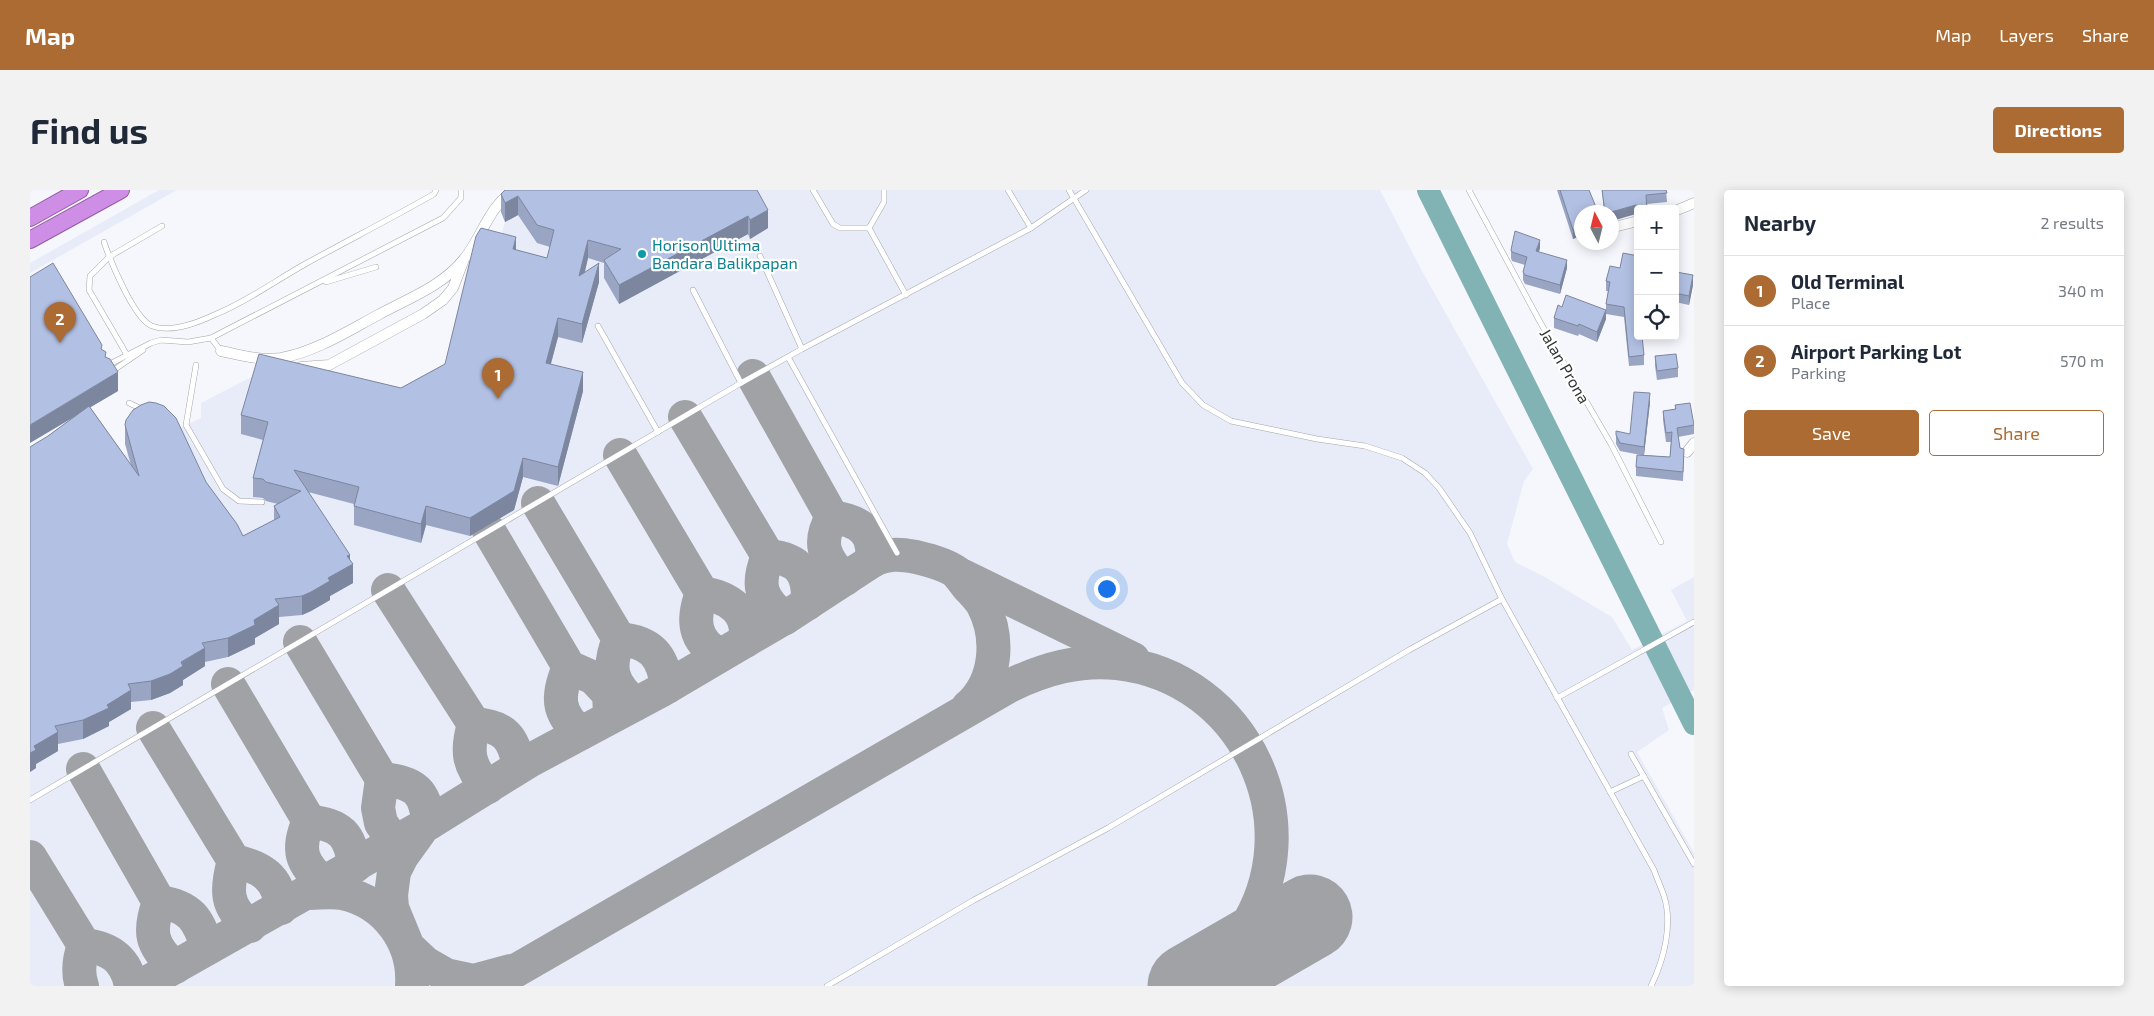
<!DOCTYPE html>
<meta charset="utf-8">
<style>
:root{--surface:#fff;--page:#f2f2f3;--text:#1f2937;--muted:#747a83;--line:#e0e1e3;--accent:#ab6b33}
body{margin:0;font-family:"Exo 2",sans-serif;background:var(--page);color:var(--text)}
.controls{position:absolute;right:15px;top:15px;display:grid;overflow:hidden;border-radius:5px;box-shadow:0 2px 12px #0003}
.controls button{width:45px;height:45px;display:grid;place-items:center;padding:0;border:0;border-bottom:1px solid var(--line);background:var(--surface);color:var(--text);font:25px sans-serif}
.compass{position:absolute;left:1544px;top:15px;width:45px;height:45px;border-radius:50%;background:var(--surface);box-shadow:0 2px 12px #0003;rotate:353deg}
.you{position:absolute;left:1076px;top:398px;width:18px;height:18px;margin:-12px;border:4px solid #fff;border-radius:50%;background:#1a73e8;box-shadow:0 0 0 8px #1a73e833}
.badge{display:grid;place-items:center;width:32px;height:32px;border-radius:50%;background:var(--accent);color:#fff;font-size:16px;font-weight:700}
.pin{position:absolute;translate:-50% -41px;filter:drop-shadow(0 1px 2px #0008)}
.pin::after{content:'';position:absolute;top:26px;width:18px;height:15px;background:inherit;clip-path:polygon(0 0,100% 0,50% 100%)}
.list{margin:0;padding:0;list-style:none}
h2{display:flex;justify-content:space-between;align-items:center;height:65px;margin:0;padding:0 20px;font-size:21px}
h2 small{font-size:16px;font-weight:400;color:var(--muted)}
.list li{display:grid;grid-template-columns:32px 1fr auto;gap:15px;align-items:center;box-sizing:border-box;height:70px;padding:0 20px;border-top:1px solid var(--line)}
.list b{display:block;font-size:19px;white-space:nowrap}
.list p{margin:0;font-size:16px;white-space:nowrap;color:var(--muted)}
.list em{font-size:16px;font-style:normal;color:var(--muted)}
.actions{display:flex;gap:10px;padding:15px 20px}
.actions a{flex:1;padding:11px 0;border:1px solid var(--accent);border-radius:5px;text-align:center;font-size:18px;color:var(--accent)}
.actions .main{background:var(--accent);color:#fff}
.icon{flex:none;width:28px;height:28px;fill:none;stroke:currentColor;stroke-width:2;stroke-linecap:round;stroke-linejoin:round}
.map{position:relative;flex:none;width:1664px;height:796px;overflow:hidden;border-radius:5px}
header{display:flex;align-items:center;gap:30px;box-sizing:border-box;height:70px;padding:0 25px;background:var(--accent);color:#fff}
header strong{font-size:24px}
nav{display:flex;gap:28px;margin-inline-start:auto;font-size:18px}
.intro{display:flex;align-items:center;justify-content:space-between;box-sizing:border-box;height:120px;padding:0 30px}
h1{margin:0;font-size:35px}
.button{padding:12px 22px;border-radius:5px;background:var(--accent);color:#fff;font-size:18px;font-weight:700}
main{display:flex;gap:30px;padding:0 30px}
aside{flex:1;background:var(--surface);border-radius:5px;box-shadow:0 2px 12px #0003}
.map>svg:first-child{display:block}
</style>
<header>
<strong>Map</strong>
<nav><a>Map</a><a>Layers</a><a>Share</a></nav>
</header>
<div class="intro"><h1>Find us</h1><a class="button">Directions</a></div>
<main>
<div class="map">
<svg width="1664" height="796" viewBox="0 0 1664 796">
<rect width="100%" height="100%" fill="#f5f7fc"/>
<g fill="#e7ecf8">
<polygon points="129,0 147,0 0,83 0,73"/>
<polygon points="506,0 1350,0 1392,81 1503,279 1494,291 1477,354 1485,372 1513,386 1582,427 1602,460 1657,431 1641,400 1664,387 1664,500 1632,518 1639,540 1607,562 1664,663 1664,796 0,796 0,276 84,270 171,228 171,213 229,183 371,217 414,193 467,60 475,32 468,16"/>
</g>
<g fill="none" stroke-linecap="round" stroke-linejoin="round">
<polyline stroke="#81b3b5" stroke-width="22" points="1398,0 1664,534"/>
<g stroke="#a0a2a5" stroke-width="34">
<polyline points="723,186 802,327"/>
<path d="M655,227L738,366C726,395 730,409 755,428"/>
<polyline points="590,265 672,403"/>
<path d="M508,313L589,449C577,478 581,493 605,514"/>
<path d="M802,327C787,353 794,369 815,389"/>
<path d="M802,327C830,331 845,341 842,371"/>
<polyline points="459,341 539,477 564,488 579,504 580,523"/>
<path d="M738,366C770,369 779,383 778,413"/>
<polyline points="933,386 1103,469"/>
<path d="M358,400L444,534C436,561 438,577 458,597"/>
<path d="M672,403C698,407 721,421 715,451"/>
<path d="M672,403C662,429 663,451 690,465"/>
<path d="M589,449C621,452 633,465 637,497"/>
<polyline points="270,452 352,589 348,618 351,633 365,653"/>
<path d="M539,477C527,505 526,523 551,543"/>
<polyline points="198,494 279,631"/>
<path d="M444,534C475,536 484,548 489,577"/>
<path d="M123,538L204,671C196,699 195,717 220,736"/>
<path d="M53,579L129,712C118,742 121,756 145,777"/>
<path d="M352,589C386,593 394,600 399,633"/>
<path d="M279,631C312,636 319,643 325,676"/>
<path d="M279,631C266,659 271,674 294,693"/>
<polyline points="390,641 372,666 364,682 361,705 362,718 378,757 395,773 416,785 444,791 481,781"/>
<path d="M0,667L54,755C49,769 47,782 52,796"/>
<path d="M204,671C231,677 249,687 251,718"/>
<path d="M277,703C288,703 301,701 312,703C356,712 385,752 382,796"/>
<path d="M129,712C160,716 169,729 177,758"/>
<path d="M54,755C80,758 96,769 101,796"/>
<path d="M111,796L399,633L499,571L630,501L761,424L842,371C858,363 869,364 886,367C899,370 915,374 926,382C930,386 934,392 938,397C943,402 949,408 953,415C970,448 967,492 938,517"/>
<path d="M459,796L981,495C1015,479 1049,469 1087,473C1216,487 1284,635 1213,742C1198,765 1176,780 1155,796"/>
</g>
<polyline stroke="#a0a2a5" stroke-width="85" points="1160,796 1280,727"/>
<g stroke="#a4a6aa" stroke-width="6">
<g id="service">
<polyline points="783,0 803,34 810,38 839,38"/>
<polyline points="854,0 854,12 839,38 876,105"/>
<polyline points="978,0 1001,38"/>
<path d="M1039,0L1152,193L1173,215L1201,231L1287,249L1335,256L1372,268L1395,283L1409,298L1440,343L1472,409L1624,680C1627,689 1631,697 1634,706C1643,734 1634,770 1621,796"/>
<polyline points="1439,0 1510,132 1581,254 1631,352"/>
<path d="M74,52C80,70 104,129 122,136C141,143 167,133 184,125C217,112 246,90 277,73C319,50 362,28 404,4L406,0"/>
<polyline points="730,66 772,159"/>
<polyline points="296,92 346,77"/>
<polyline points="663,100 711,193"/>
<polyline points="568,136 628,242"/>
<polyline points="181,148 191,161"/>
<polyline points="97,165 59,100 60,86 79,67 132,36"/>
<polyline points="758,167 867,363"/>
<polyline points="166,175 156,235 193,299 209,311 232,312"/>
<polyline points="76,176 121,153 131,150 158,152 181,148 413,28 431,8 431,0"/>
<polyline points="81,182 113,160"/>
<polyline points="99,213 114,220"/>
<polyline points="1527,508 1664,432"/>
<polyline points="1601,564 1664,674"/>
<polyline points="1580,602 1614,586"/>
<polyline points="0,610 711,193 772,159 1001,38 1056,0"/>
<polyline points="797,796 944,710 1078,638 1379,460 1472,409"/>
</g>
</g>
<g stroke="#a4a6aa" stroke-width="11">
<g id="minor">
<polyline points="1645,21 1664,13"/>
<polyline points="1588,36 1608,31"/>
<path d="M191,161C211,165 231,171 251,168C285,162 318,141 348,125C377,109 413,96 434,69C453,46 458,16 485,0"/>
<polyline points="271,177 299,175 393,124 413,110 423,98 433,72"/>
<polyline points="1657,262 1664,253"/>
</g>
</g>
<g stroke="#915ca4" stroke-width="18">
<g id="trunk">
<polyline points="0,28 50,0"/>
<polyline points="0,50 91,0"/>
</g>
</g>
<use href="#service" stroke="#fff" stroke-width="5"/>
<use href="#minor" stroke="#fff" stroke-width="10"/>
<use href="#trunk" stroke="#cf8ee6" stroke-width="16"/>
</g>
<g fill="#99a5c3">
<polygon points="727,0 738,38 720,49 718,44 589,114 574,88 574,73 558,68 555,82 569,92 552,153 528,147 521,174 553,201 528,296 493,287 484,320 440,346 396,335 391,353 324,335 324,314 278,302 320,370 323,393 300,406 300,410 281,421 272,425 249,427 249,434 225,448 225,454 198,467 175,472 175,476 153,490 153,495 140,503 121,510 101,512 101,519 79,532 79,536 53,549 28,554 28,561 6,574 6,578 0,582 18,246 47,225 72,160 76,167 88,201 60,217 101,275 95,254 95,235 176,292 213,346 244,330 244,316 248,314 236,311 233,308 223,307 223,288 233,250 211,244 211,225 371,198 415,174 486,60 517,68 520,57 507,53 488,25 475,32 471,22 471,4"/>
<polygon points="1527,0 1559,0 1552,22 1552,45 1543,49"/>
<polygon points="1572,0 1636,0 1637,12 1617,14 1617,19 1608,19 1608,24 1574,22"/>
<polygon points="1608,29 1608,48 1605,39 1605,30"/>
<polygon points="1510,58 1509,62 1537,78 1530,104 1495,94 1493,90 1493,82 1495,75 1482,71 1481,68 1481,60"/>
<polygon points="1580,76 1608,146 1614,165 1614,175 1599,176 1594,127 1576,124 1576,129 1567,152 1549,144 1548,146 1524,138 1524,128 1532,117 1576,120 1576,114 1578,101 1576,101 1576,91"/>
<polygon points="1646,82 1663,95 1659,115 1645,112"/>
<polygon points="1625,166 1648,178 1648,187 1627,190 1625,176"/>
<polygon points="1620,212 1614,265 1640,267 1641,252 1636,252 1633,230 1633,221 1645,219 1645,215 1664,235 1664,244 1648,247 1650,258 1654,268 1653,291 1606,286 1606,277 1611,265 1590,261 1586,254 1586,245 1600,244"/>
</g>
<g fill="#7d869f">
<polygon points="488,6 488,25 475,32 475,13"/>
<polygon points="1606,15 1606,24 1582,31 1582,22"/>
<polygon points="738,20 738,38 720,49 720,30"/>
<polygon points="718,26 718,44 589,114 589,95"/>
<polygon points="1552,37 1552,45 1543,49 1543,40"/>
<polygon points="486,47 486,66 483,59"/>
<polygon points="558,50 558,68 549,105 549,86"/>
<polygon points="1510,50 1510,58 1506,69 1506,61"/>
<polygon points="1537,70 1537,78 1530,104 1530,95"/>
<polygon points="569,73 569,92 552,153 552,134"/>
<polygon points="1663,85 1663,95 1659,115 1659,106"/>
<polygon points="1576,120 1576,129 1567,152 1567,142"/>
<polygon points="528,128 528,147 516,191 516,173"/>
<polygon points="88,182 88,201 0,253 0,235"/>
<polygon points="553,182 553,201 528,296 528,277"/>
<polygon points="1620,203 1620,212 1614,265 1614,257"/>
<polygon points="493,268 493,287 484,320 440,346 440,328"/>
<polygon points="396,316 396,335 391,353 391,334"/>
<polygon points="320,365 320,376 323,374 323,393 300,406 300,410 281,421 272,425 272,406 298,388 317,366"/>
<polygon points="249,415 249,434 225,448 225,454 198,467 198,448 224,430"/>
<polygon points="175,458 175,476 153,490 153,495 140,503 121,510 121,491"/>
<polygon points="101,500 101,519 79,532 79,536 53,549 53,530"/>
<polygon points="28,542 28,561 6,574 6,578 0,582 0,563 4,556"/>
</g>
<g fill="#b2c0e3" stroke="#7d869f">
<polygon points="475,0 727,0 738,20 720,30 718,26 589,95 574,70 591,59 558,50 549,86 569,73 552,134 528,128 516,173 553,182 528,277 493,268 484,301 440,328 396,316 391,334 324,316 329,297 264,280 320,365 317,366 323,374 298,388 300,391 281,402 272,406 245,409 249,415 224,430 225,435 198,448 172,453 175,458 151,472 153,476 140,484 121,491 98,494 101,500 77,515 79,518 53,530 25,536 28,542 4,556 6,560 0,563 0,257 18,246 59,216 109,286 95,235 96,230 103,220 111,215 119,212 126,213 134,216 146,228 176,292 207,334 213,346 250,327 244,316 271,301 236,292 233,289 223,288 238,232 211,225 229,164 371,198 415,174 446,46 451,38 486,47 483,59 517,68 524,40 507,35 488,6 475,13 471,4"/>
<polygon points="1530,0 1559,0 1568,22 1552,22 1552,37 1543,40"/>
<polygon points="1572,0 1636,0 1637,3 1616,5 1617,19 1613,19 1610,16 1606,15 1581,22 1575,22"/>
<polygon points="1608,29 1608,39 1605,30"/>
<polygon points="1485,41 1510,50 1506,61 1537,70 1530,95 1495,85 1493,82 1497,67 1482,62 1481,60"/>
<polygon points="1593,63 1608,66 1608,146 1612,146 1614,165 1599,167 1594,117 1576,114 1580,92 1576,91 1580,76 1590,78"/>
<polygon points="23,73 72,155 71,159 76,162 75,167 80,169 88,182 0,235 0,87"/>
<polygon points="1646,82 1663,85 1659,106 1645,103"/>
<polygon points="1536,105 1576,120 1567,142 1549,134 1548,136 1524,128 1528,115 1532,117"/>
<polygon points="1646,164 1648,178 1627,181 1625,166"/>
<polygon points="1604,202 1620,203 1614,257 1590,253 1586,245 1586,241 1600,244"/>
<polygon points="1660,213 1664,235 1647,238 1650,258 1654,259 1653,282 1606,277 1607,265 1640,267 1642,242 1636,243 1633,221 1646,219 1645,215"/>
</g>
<circle fill="#0f9aa8" stroke="#fff" stroke-width="2" cx="612" cy="64" r="5"/>
<g text-anchor="middle" stroke-width="4.5" stroke-linejoin="round" paint-order="stroke">
<g font-size="16" fill="#0d838f" stroke="#fff" text-anchor="start">
<text x="622" y="61">Horison Ultima<tspan x="622" dy="18">Bandara Balikpapan</tspan></text>
</g>
<g font-size="16" fill="#333436" stroke="#fff">
<text transform="translate(1535 176) rotate(60)" y="6">Jalan Prona</text>
</g>
</g>
</svg>
<div class="controls">
<button>+</button>
<button>−</button>
<button><svg class="icon" aria-label="locate" viewBox="0 0 24 24"><circle cx="12" cy="12" r="6"/><path d="M12 2v4M12 18v4M2 12h4M18 12h4"/></svg></button>
</div>
<svg class="compass" viewBox="-18 -18 36 36"><path d="M0-13l5 13h-10z" fill="#e53935"/><path d="M0 13l5-13h-10z" fill="#747a83"/></svg>
<div class="you"></div>
<div class="pin badge" style="left:468px;top:209px">1</div>
<div class="pin badge" style="left:30px;top:153px">2</div>
</div>
<aside>
<h2>Nearby<small>2 results</small></h2>
<ul class="list">
<li><span class="badge">1</span><div><b>Old Terminal</b><p>Place</p></div><em>340 m</em></li>
<li><span class="badge">2</span><div><b>Airport Parking Lot</b><p>Parking</p></div><em>570 m</em></li>
</ul>
<div class="actions"><a class="main">Save</a><a>Share</a></div>
</aside>
</main>
